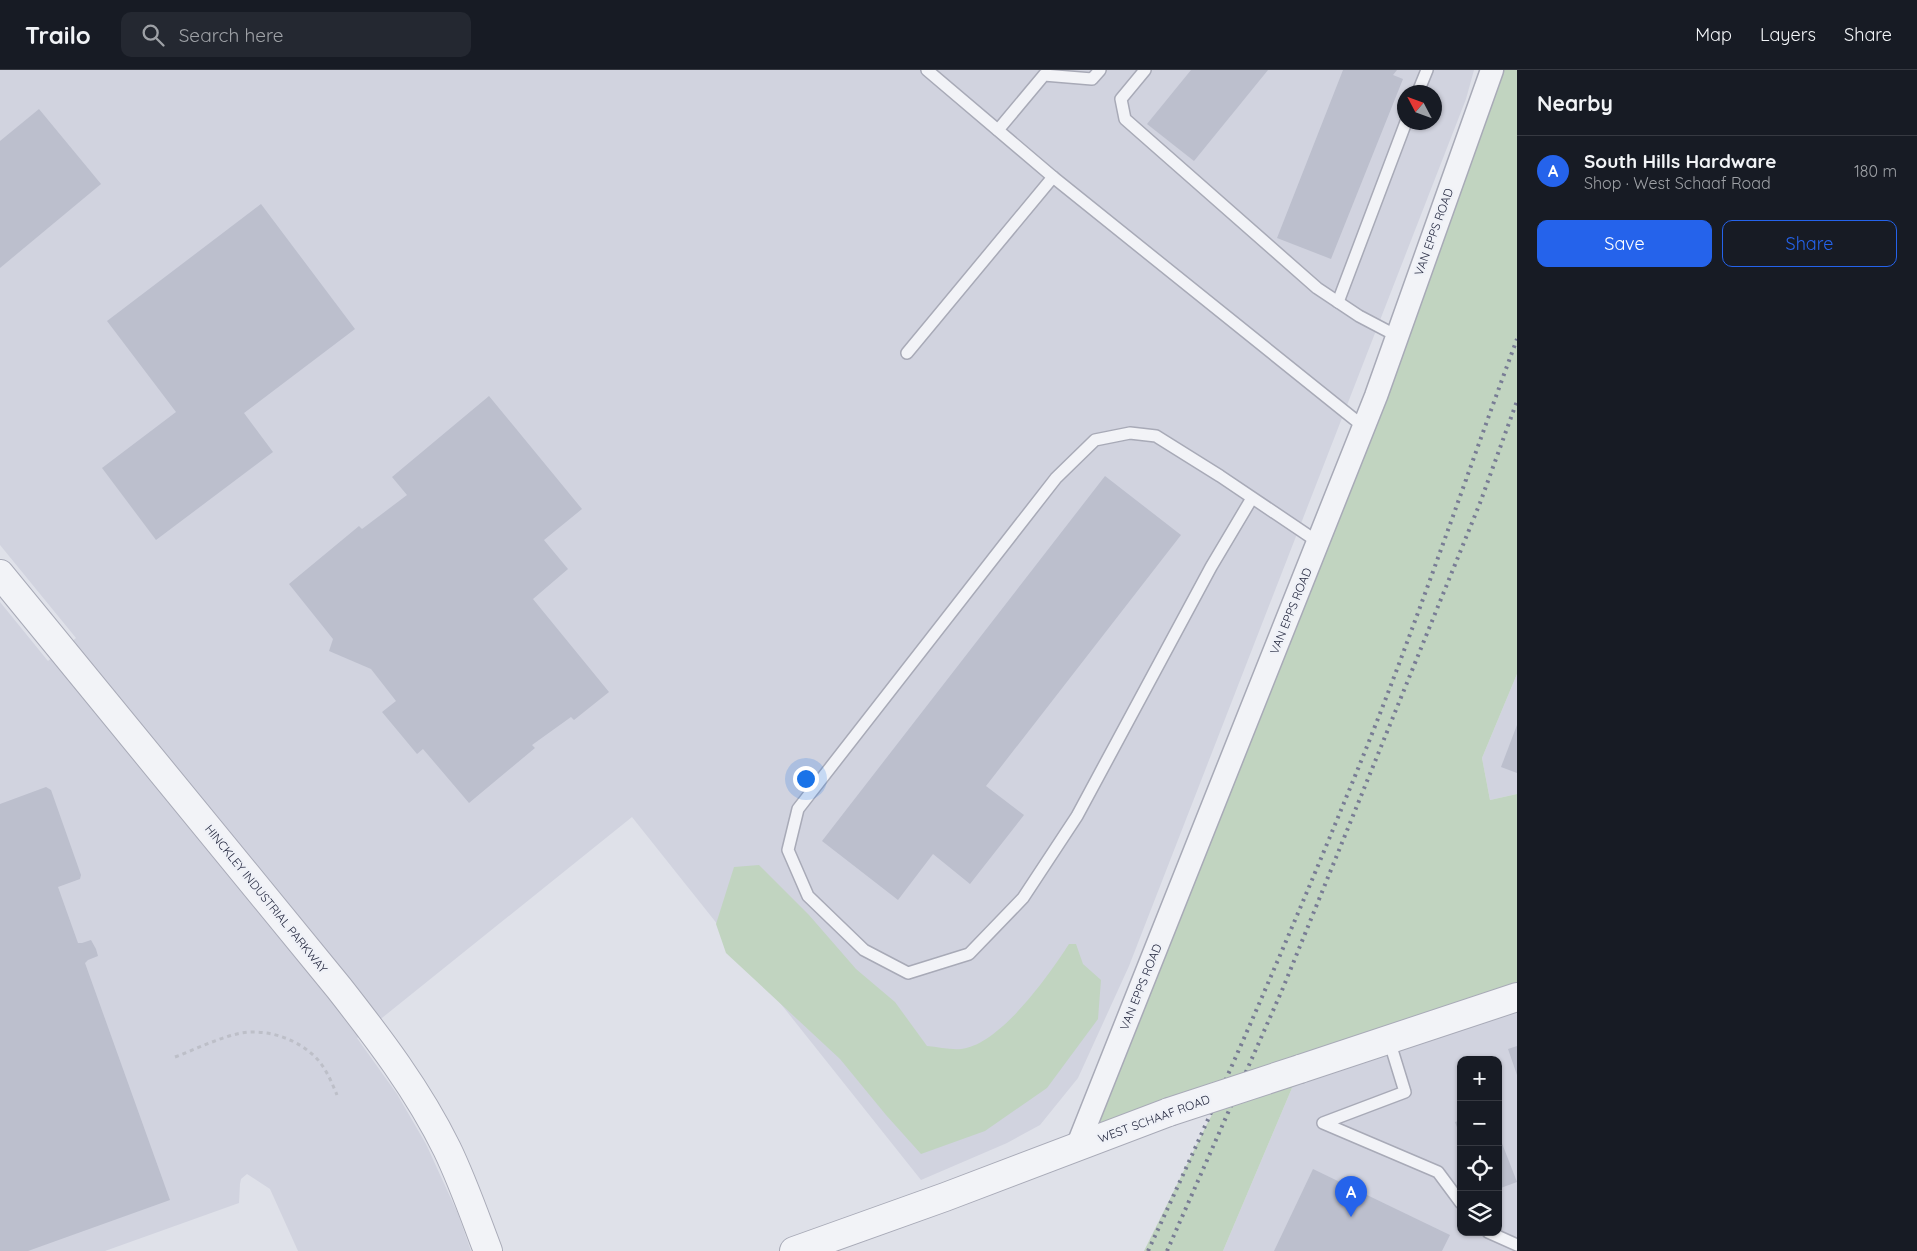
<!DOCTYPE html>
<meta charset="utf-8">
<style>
:root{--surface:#171b24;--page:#242831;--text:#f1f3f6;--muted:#9ea1a6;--line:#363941;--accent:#2563eb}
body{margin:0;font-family:Quicksand,sans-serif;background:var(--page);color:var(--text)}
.controls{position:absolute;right:15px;bottom:15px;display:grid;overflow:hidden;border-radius:10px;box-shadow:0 1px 4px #0004}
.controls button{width:45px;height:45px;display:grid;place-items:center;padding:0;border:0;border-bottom:1px solid var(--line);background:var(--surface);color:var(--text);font:25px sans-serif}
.compass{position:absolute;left:1397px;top:15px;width:45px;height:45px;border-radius:50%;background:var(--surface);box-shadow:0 1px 4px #0004;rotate:311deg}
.you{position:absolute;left:805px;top:708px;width:18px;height:18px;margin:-12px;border:4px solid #fff;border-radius:50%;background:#1a73e8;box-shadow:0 0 0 8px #1a73e833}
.badge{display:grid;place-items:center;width:32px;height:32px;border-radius:50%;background:var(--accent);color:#fff;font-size:16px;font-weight:700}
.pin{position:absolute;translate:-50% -41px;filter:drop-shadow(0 1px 2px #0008)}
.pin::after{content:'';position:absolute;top:26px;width:18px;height:15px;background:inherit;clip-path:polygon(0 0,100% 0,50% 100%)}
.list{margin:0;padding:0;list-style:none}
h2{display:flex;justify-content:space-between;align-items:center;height:65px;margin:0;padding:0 20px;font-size:21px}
h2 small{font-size:16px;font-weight:400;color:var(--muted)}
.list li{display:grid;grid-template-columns:32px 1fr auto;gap:15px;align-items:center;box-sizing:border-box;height:70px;padding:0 20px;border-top:1px solid var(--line)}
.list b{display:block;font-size:19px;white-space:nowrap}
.list p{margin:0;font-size:16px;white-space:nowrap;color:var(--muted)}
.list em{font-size:16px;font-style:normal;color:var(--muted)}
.actions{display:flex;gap:10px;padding:15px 20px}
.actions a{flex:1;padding:11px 0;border:1px solid var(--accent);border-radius:10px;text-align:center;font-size:18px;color:var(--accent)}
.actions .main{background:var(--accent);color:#fff}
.icon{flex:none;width:28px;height:28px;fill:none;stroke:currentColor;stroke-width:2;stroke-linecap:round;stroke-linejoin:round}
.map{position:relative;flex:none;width:1517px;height:1181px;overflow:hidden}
header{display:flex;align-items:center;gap:30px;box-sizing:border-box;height:70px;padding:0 25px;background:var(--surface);border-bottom:1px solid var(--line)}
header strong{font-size:24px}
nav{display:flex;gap:28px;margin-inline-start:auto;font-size:18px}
.search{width:350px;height:45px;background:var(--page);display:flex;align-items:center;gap:12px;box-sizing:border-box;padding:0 18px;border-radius:10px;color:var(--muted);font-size:19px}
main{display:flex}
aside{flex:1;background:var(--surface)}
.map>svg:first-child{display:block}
</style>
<header>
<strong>Trailo</strong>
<div class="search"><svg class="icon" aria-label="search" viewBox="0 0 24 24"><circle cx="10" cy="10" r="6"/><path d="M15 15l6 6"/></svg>Search here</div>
<nav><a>Map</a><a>Layers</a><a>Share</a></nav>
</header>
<main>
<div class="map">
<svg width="1517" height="1181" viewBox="0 0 1517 1181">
<rect width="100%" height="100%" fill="#dfe1e9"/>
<g fill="#d1d3df" fill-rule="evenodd">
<path d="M0,0H1474L1466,29L1129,896L1078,1008L1040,1055L1007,1073L921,1110L632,747L357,968L397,1024L426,1074L458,1144L471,1181H298L270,1119L247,1104L241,1109L240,1114L239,1133L105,1181H0V532L48,591L76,568L0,475ZM1404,22H1434V52H1404Z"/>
<polygon points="1517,604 1517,724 1490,730 1482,688"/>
<path d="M1517,927V1181H1223L1300,999ZM1461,990H1498V1162H1461Z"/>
</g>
<g fill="#c1d4c0">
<polygon points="1492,0 1517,0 1517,604 1482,688 1490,730 1517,724 1517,927 1300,999 1223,1181 1144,1181 1208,1052 1223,1025 1077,1077"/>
<path d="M759,795L809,845L856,899L895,932L927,976C938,977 951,980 961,979C1000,975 1049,905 1069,874H1076L1083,894L1101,910L1098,949L1047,1018L985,1061L921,1084L886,1045L840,989L726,883L716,854L734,797Z"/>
</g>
<g fill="#bcbfcd">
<polygon points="1191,0 1268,0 1194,91 1147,54"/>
<polygon points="1343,0 1397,0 1393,5 1403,9 1331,189 1277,168"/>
<polygon points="39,39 101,114 0,198 0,71"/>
<polygon points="261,134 355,259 244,343 273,382 156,470 102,398 176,342 107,251"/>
<polygon points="489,326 582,439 544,470 568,499 533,529 609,622 574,650 571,647 532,675 535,678 469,733 423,679 417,684 382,642 396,631 371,599 329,581 333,569 289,514 359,456 362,459 407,425 392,407"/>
<polygon points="1105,406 1181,465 986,716 1024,745 970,814 933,784 898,830 822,771"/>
<polygon points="1517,655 1517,703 1501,697"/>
<polygon points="46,717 51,720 81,805 80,809 58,817 78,873 82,873 91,870 96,879 98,886 88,890 85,893 170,1130 28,1181 0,1181 0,734"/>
<polygon points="1517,976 1517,1005 1508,979"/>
<polygon points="1461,1050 1461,1068 1455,1052"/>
<polygon points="1498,1063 1517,1112 1498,1119"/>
<polygon points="1313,1099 1450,1165 1442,1181 1274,1181"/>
</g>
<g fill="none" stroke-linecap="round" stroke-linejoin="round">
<g stroke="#a8aab7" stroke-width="14">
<g id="service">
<polyline points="927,0 1053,107 1364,357"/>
<polyline points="1145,0 1121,29 1125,49 1317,218 1359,246 1397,266"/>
<polyline points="1418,22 1427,0"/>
<polyline points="998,60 1044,5 1092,9 1100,0"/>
<polyline points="1338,232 1406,52"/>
<polyline points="907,283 1053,107"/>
<polyline points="1252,428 1211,497 1077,746 1023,828 969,884 908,903 864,880 808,826 788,780 798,739 1056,408 1095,370 1130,363 1156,366 1220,406 1318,472"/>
<polyline points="1389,970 1405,1022 1323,1053 1438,1102 1461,1133"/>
<polyline points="1488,1162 1517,1175"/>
</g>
</g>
<g stroke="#a8aab7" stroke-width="25">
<polyline id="minor" points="1077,1077 1376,326 1492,0"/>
</g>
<g stroke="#a8aab7" stroke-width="30">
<g id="tertiary">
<path d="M0,504L339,918C379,969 418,1020 447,1079C463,1112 475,1147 488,1181"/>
<polyline points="1300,999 1517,927"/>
<polyline points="794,1181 945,1127 1169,1042"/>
</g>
</g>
<path stroke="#bdbfc8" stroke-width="3" stroke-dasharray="4 4" stroke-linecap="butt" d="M175,987C196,979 216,969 237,964C265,957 300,969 319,991C327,1001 332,1013 337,1025"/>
<use href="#service" stroke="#f2f3f7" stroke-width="11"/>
<use href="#minor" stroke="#f2f3f7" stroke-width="22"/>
<use href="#tertiary" stroke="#f2f3f7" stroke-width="28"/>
<g stroke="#787c94" stroke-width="4" stroke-dasharray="2.5 5" stroke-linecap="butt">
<path d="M1148,1181C1218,1030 1285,877 1348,723C1410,574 1461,420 1517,269"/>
<polyline points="1167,1181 1283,918 1480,433 1517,331"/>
</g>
<g stroke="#a8aab7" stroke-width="30" stroke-linecap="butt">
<polyline id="tertiary-bridge" points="1169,1042 1300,999"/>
</g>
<use href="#tertiary-bridge" stroke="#f2f3f7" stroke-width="28"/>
</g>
<g text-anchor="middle" stroke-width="4.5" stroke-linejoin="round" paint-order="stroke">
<g font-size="12" fill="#272b42" stroke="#eff1f7">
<text transform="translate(1434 162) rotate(-70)" y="4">VAN EPPS ROAD</text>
<text transform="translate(1291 541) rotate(-68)" y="4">VAN EPPS ROAD</text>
<text transform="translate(266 829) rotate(51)" y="4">HINCKLEY INDUSTRIAL PARKWAY</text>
<text transform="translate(1141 917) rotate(-68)" y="4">VAN EPPS ROAD</text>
<text transform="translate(1154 1049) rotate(-20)" y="4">WEST SCHAAF ROAD</text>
</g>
</g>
</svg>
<div class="controls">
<button>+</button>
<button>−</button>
<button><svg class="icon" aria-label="locate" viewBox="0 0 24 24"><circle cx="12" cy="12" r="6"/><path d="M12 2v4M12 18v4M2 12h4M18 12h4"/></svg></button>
<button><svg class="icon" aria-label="layers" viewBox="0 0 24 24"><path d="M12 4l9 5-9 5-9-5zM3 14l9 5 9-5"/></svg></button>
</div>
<svg class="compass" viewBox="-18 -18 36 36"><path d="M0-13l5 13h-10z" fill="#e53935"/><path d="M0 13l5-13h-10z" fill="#9ea1a6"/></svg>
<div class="you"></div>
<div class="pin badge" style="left:1351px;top:1147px">A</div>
</div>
<aside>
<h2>Nearby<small></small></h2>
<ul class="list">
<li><span class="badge">A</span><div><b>South Hills Hardware</b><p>Shop · West Schaaf Road</p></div><em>180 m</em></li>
</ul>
<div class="actions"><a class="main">Save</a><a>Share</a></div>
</aside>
</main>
